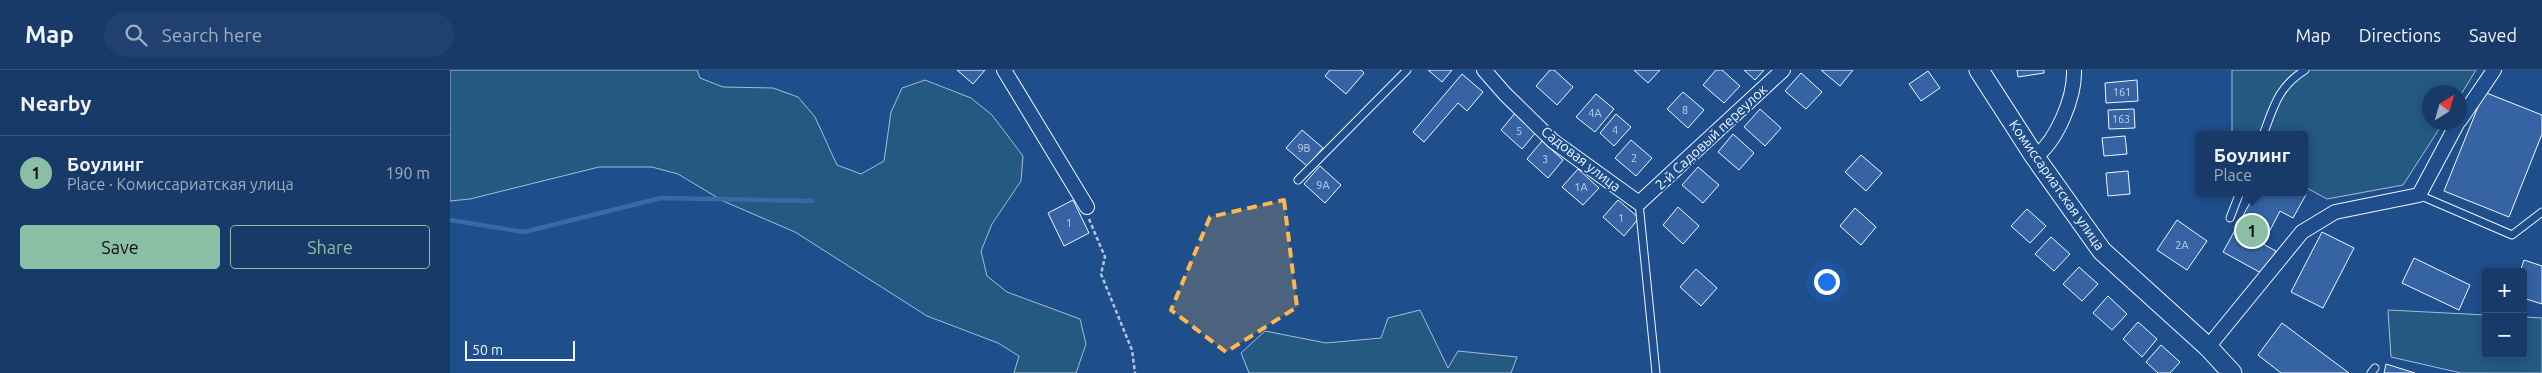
<!DOCTYPE html>
<meta charset="utf-8">
<style>
:root{--surface:#173a69;--page:#20416f;--text:#f1f3f6;--muted:#9eadc0;--line:#36547d;--accent:#8abfa5}
body{margin:0;font-family:Ubuntu,sans-serif;background:var(--page);color:var(--text)}
.controls{position:absolute;right:15px;bottom:15px;display:grid;overflow:hidden;border-radius:5px;box-shadow:0 2px 12px #0003}
.controls button{width:45px;height:45px;display:grid;place-items:center;padding:0;border:0;border-bottom:1px solid var(--line);background:var(--surface);color:var(--text);font:25px sans-serif}
.compass{position:absolute;left:1972px;top:15px;width:45px;height:45px;border-radius:50%;background:var(--surface);box-shadow:0 2px 12px #0003;rotate:37deg}
.scale{position:absolute;left:15px;bottom:12px;width:110px;box-sizing:border-box;padding-left:5px;border:2px solid #f2f6ff;border-top:0;font-size:14px;line-height:18px;white-space:nowrap;color:#f2f6ff;-webkit-text-stroke:4px #1f4e8c;paint-order:stroke}
.you{position:absolute;left:1376px;top:211px;width:18px;height:18px;margin:-12px;border:4px solid #fff;border-radius:50%;background:#1a73e8;box-shadow:0 0 0 8px #1a73e833}
.badge{display:grid;place-items:center;width:32px;height:32px;border-radius:50%;background:var(--accent);color:#111;font-size:16px;font-weight:700}
.pin{position:absolute;translate:-50% -50%;border:2px solid #fff;box-shadow:0 1px 5px #0006}
.popup{position:absolute;left:1746px;top:61px;width:112px;height:65px;box-sizing:border-box;display:grid;place-content:center;border-radius:5px;background:var(--surface);filter:drop-shadow(0 1px 4px #0005);font-size:16px;white-space:nowrap;color:var(--muted)}
.popup b{font-size:19px;color:var(--text)}
.popup::after{content:'';position:absolute;left:50%;top:100%;margin-left:-10px;border:10px solid transparent;border-top-color:var(--surface)}
.list{margin:0;padding:0;list-style:none}
h2{display:flex;justify-content:space-between;align-items:center;height:65px;margin:0;padding:0 20px;font-size:21px}
h2 small{font-size:16px;font-weight:400;color:var(--muted)}
.list li{display:grid;grid-template-columns:32px 1fr auto;gap:15px;align-items:center;box-sizing:border-box;height:75px;padding:0 20px;border-top:1px solid var(--line)}
.list b{display:block;font-size:19px;white-space:nowrap}
.list p{margin:0;font-size:16px;white-space:nowrap;color:var(--muted)}
.list em{font-size:16px;font-style:normal;color:var(--muted)}
.actions{display:flex;gap:10px;padding:15px 20px}
.actions a{flex:1;padding:11px 0;border:1px solid var(--accent);border-radius:5px;text-align:center;font-size:18px;color:var(--accent)}
.actions .main{background:var(--accent);color:#111}
.icon{flex:none;width:28px;height:28px;fill:none;stroke:currentColor;stroke-width:2;stroke-linecap:round;stroke-linejoin:round}
.map{position:relative;flex:none;width:2092px;height:303px;overflow:hidden}
header{display:flex;align-items:center;gap:30px;box-sizing:border-box;height:70px;padding:0 25px;background:var(--surface);border-bottom:1px solid var(--line)}
header strong{font-size:24px}
nav{display:flex;gap:28px;margin-inline-start:auto;font-size:18px}
.search{width:350px;height:45px;background:var(--page);display:flex;align-items:center;gap:12px;box-sizing:border-box;padding:0 18px;border-radius:28px;color:var(--muted);font-size:19px}
main{display:flex}
aside{flex:1;background:var(--surface)}
.map>svg:first-child{display:block}
</style>
<header>
<strong>Map</strong>
<div class="search"><svg class="icon" aria-label="search" viewBox="0 0 24 24"><circle cx="10" cy="10" r="6"/><path d="M15 15l6 6"/></svg>Search here</div>
<nav><a>Map</a><a>Directions</a><a>Saved</a></nav>
</header>
<main>
<aside>
<h2>Nearby<small></small></h2>
<ul class="list">
<li><span class="badge">1</span><div><b>Боулинг</b><p>Place · Комиссариатская улица</p></div><em>190 m</em></li>
</ul>
<div class="actions"><a class="main">Save</a><a>Share</a></div>
</aside>
<div class="map">
<svg width="2092" height="303" viewBox="0 0 2092 303">
<rect width="100%" height="100%" fill="#1f4e8c"/>
<g fill="#245a82" stroke="#a8bbd7">
<polygon points="0,0 247,0 250,8 273,17 323,18 348,27 365,47 387,95 411,104 434,91 441,42 452,18 475,10 521,28 542,45 573,86 571,111 542,154 531,181 537,206 557,222 630,249 636,274 626,303 564,303 569,286 548,273 477,246 345,162 273,131 228,104 202,97 149,97 20,129 0,131"/>
<polygon points="1782,0 2026,0 2010,26 2010,22 1980,22 1980,52 1993,53 1953,115 1877,129 1855,117 1854,65 1782,65"/>
<polygon points="970,240 998,298 1008,281 1067,287 1061,303 799,303 791,283 815,261 876,273 931,268 938,248"/>
<polygon points="1938,240 2036,245 2036,284 2073,284 2073,247 2092,248 2092,303 2011,303 1941,287"/>
</g>
<g fill="none" stroke-linecap="round" stroke-linejoin="round">
<polyline stroke="#3b69a3" stroke-width="4.5" points="0,150 74,162 211,128 362,131"/>
</g>
<g fill="#3563a3" stroke="#f2f6ff">
<polygon points="507,0 535,0 523,14"/>
<polygon points="880,0 911,0 914,3 896,24 875,6"/>
<polygon points="978,0 1002,0 992,12"/>
<polygon points="1100,0 1104,0 1123,17 1107,35 1086,16"/>
<polygon points="1184,0 1210,0 1198,13"/>
<polygon points="1266,0 1272,0 1290,16 1274,33 1253,15"/>
<polygon points="1294,0 1314,0 1305,10"/>
<polygon points="1371,0 1403,0 1390,16"/>
<polygon points="1567,0 1594,0 1594,3 1568,7"/>
<polygon points="1478,1 1490,18 1471,31 1459,14"/>
<polygon points="1351,3 1372,22 1356,39 1335,21"/>
<polygon points="1012,4 1033,22 1017,41 1008,33 974,72 963,62"/>
<polygon points="1687,10 1688,31 1656,33 1655,13"/>
<polygon points="1233,22 1254,40 1238,58 1217,39"/>
<polygon points="2034,22 2092,45 2092,64 2059,147 1994,121"/>
<polygon points="1146,24 1164,39 1145,62 1126,47"/>
<polygon points="1310,39 1331,58 1315,76 1294,57"/>
<polygon points="1684,39 1685,58 1659,59 1658,40"/>
<polygon points="1066,42 1087,61 1072,79 1051,60"/>
<polygon points="1166,44 1181,57 1164,76 1150,63"/>
<polygon points="852,60 873,78 857,96 836,78"/>
<polygon points="1283,64 1304,83 1289,100 1268,82"/>
<polygon points="1675,66 1677,84 1654,86 1652,68"/>
<polygon points="1181,70 1202,88 1186,106 1165,88"/>
<polygon points="1092,71 1113,90 1098,108 1077,89"/>
<polygon points="1411,85 1432,103 1416,121 1395,102"/>
<polygon points="870,96 891,115 875,133 854,114"/>
<polygon points="1248,97 1269,115 1253,133 1232,115"/>
<polygon points="1128,99 1149,118 1133,135 1112,117"/>
<polygon points="1678,101 1680,124 1658,126 1656,103"/>
<polygon points="1854,119 1858,121 1843,148 1830,141 1813,174 1826,181 1813,204 1773,182 1806,122 1854,122"/>
<polygon points="623,130 639,163 614,176 598,143"/>
<polygon points="1168,130 1189,148 1174,166 1153,147"/>
<polygon points="1228,137 1249,156 1233,174 1213,155"/>
<polygon points="1405,138 1426,157 1411,175 1390,156"/>
<polygon points="1577,139 1596,156 1580,173 1561,156"/>
<polygon points="1727,150 1757,171 1737,200 1707,180"/>
<polygon points="1872,162 1904,178 1873,238 1841,222"/>
<polygon points="1601,167 1620,184 1604,201 1585,184"/>
<polygon points="1964,188 2020,215 2009,240 1952,213"/>
<polygon points="2074,190 2092,196 2092,234 2073,228 2073,202 2070,202"/>
<polygon points="1629,197 1648,214 1632,231 1613,214"/>
<polygon points="1246,199 1267,218 1251,236 1230,217"/>
<polygon points="1658,226 1677,244 1662,260 1643,243"/>
<polygon points="1688,252 1707,269 1692,287 1673,269"/>
<polygon points="1832,253 1899,303 1831,303 1808,285"/>
<polygon points="1711,275 1730,292 1720,303 1708,303 1696,292"/>
<polygon points="1936,294 1965,303 1934,303"/>
</g>
<g fill="none" stroke-linecap="round" stroke-linejoin="round">
<g stroke="#f2f6ff" stroke-width="9">
<g id="lane">
<path d="M1813,65C1824,36 1828,17 1855,0"/>
<polyline points="848,110 957,0"/>
<polyline points="1969,125 2062,165 2092,142"/>
<polyline points="1189,133 1206,303"/>
<polyline points="1780,148 1790,122"/>
<polyline points="1921,303 1925,298"/>
</g>
</g>
<g stroke="#f2f6ff" stroke-width="16">
<g id="street">
<polyline points="554,0 637,137"/>
<polyline points="1034,0 1055,24 1103,71 1189,133 1333,0"/>
<polyline points="2010,50 2044,0"/>
<path d="M1585,87C1607,71 1625,27 1624,0"/>
<polyline points="1758,277 1852,162 1885,142 1969,125 2008,52"/>
</g>
</g>
<g stroke="#f2f6ff" stroke-width="21">
<polyline id="secondary" points="1529,0 1585,87 1652,181 1758,277 1782,303"/>
</g>
<polyline stroke="#b3c4dc" stroke-width="2.5" stroke-dasharray="4 2.5" stroke-linecap="butt" points="639,149 655,187 651,204 682,280 685,303"/>
<use href="#lane" stroke="#1f4e8c" stroke-width="7"/>
<use href="#street" stroke="#1f4e8c" stroke-width="14"/>
<use href="#secondary" stroke="#1f4e8c" stroke-width="19"/>
</g>
<path fill="#ffb74d" fill-opacity="0.2" stroke="#ffb74d" stroke-width="4" stroke-dasharray="10 6" stroke-linejoin="round" d="M834,130L847,237L776,282L721,240L760,147Z"/>
<g text-anchor="middle" stroke-width="4" stroke-linejoin="round" paint-order="stroke">
<g font-size="11" fill="#c3d1e8">
<text x="1672" y="26">161</text>
<text x="1235" y="44">8</text>
<text x="1145" y="47">4А</text>
<text x="1671" y="53">163</text>
<text x="1165" y="64">4</text>
<text x="1069" y="65">5</text>
<text x="854" y="82">9В</text>
<text x="1184" y="92">2</text>
<text x="1095" y="93">3</text>
<text x="873" y="119">9А</text>
<text x="1131" y="121">1А</text>
<text x="1171" y="152">1</text>
<text x="619" y="157">1</text>
<text x="1732" y="179">2А</text>
</g>
<g font-size="14" fill="#f2f6ff" stroke="#1f4e8c">
<text transform="translate(1261 67) rotate(-43)" y="5">2-й Садовый переулок</text>
<text transform="translate(1131 89) rotate(38)" y="5">Садовая улица</text>
<text transform="translate(1607 115) rotate(55)" y="5">Комиссариатская улица</text>
</g>
</g>
</svg>
<div class="controls">
<button>+</button>
<button>−</button>
</div>
<svg class="compass" viewBox="-18 -18 36 36"><path d="M0-13l5 13h-10z" fill="#e53935"/><path d="M0 13l5-13h-10z" fill="#9eadc0"/></svg>
<div class="scale">50 m</div>
<div class="you"></div>
<div class="pin badge" style="left:1802px;top:161px">1</div>
<div class="popup"><b>Боулинг</b>Place</div>
</div>
</main>
